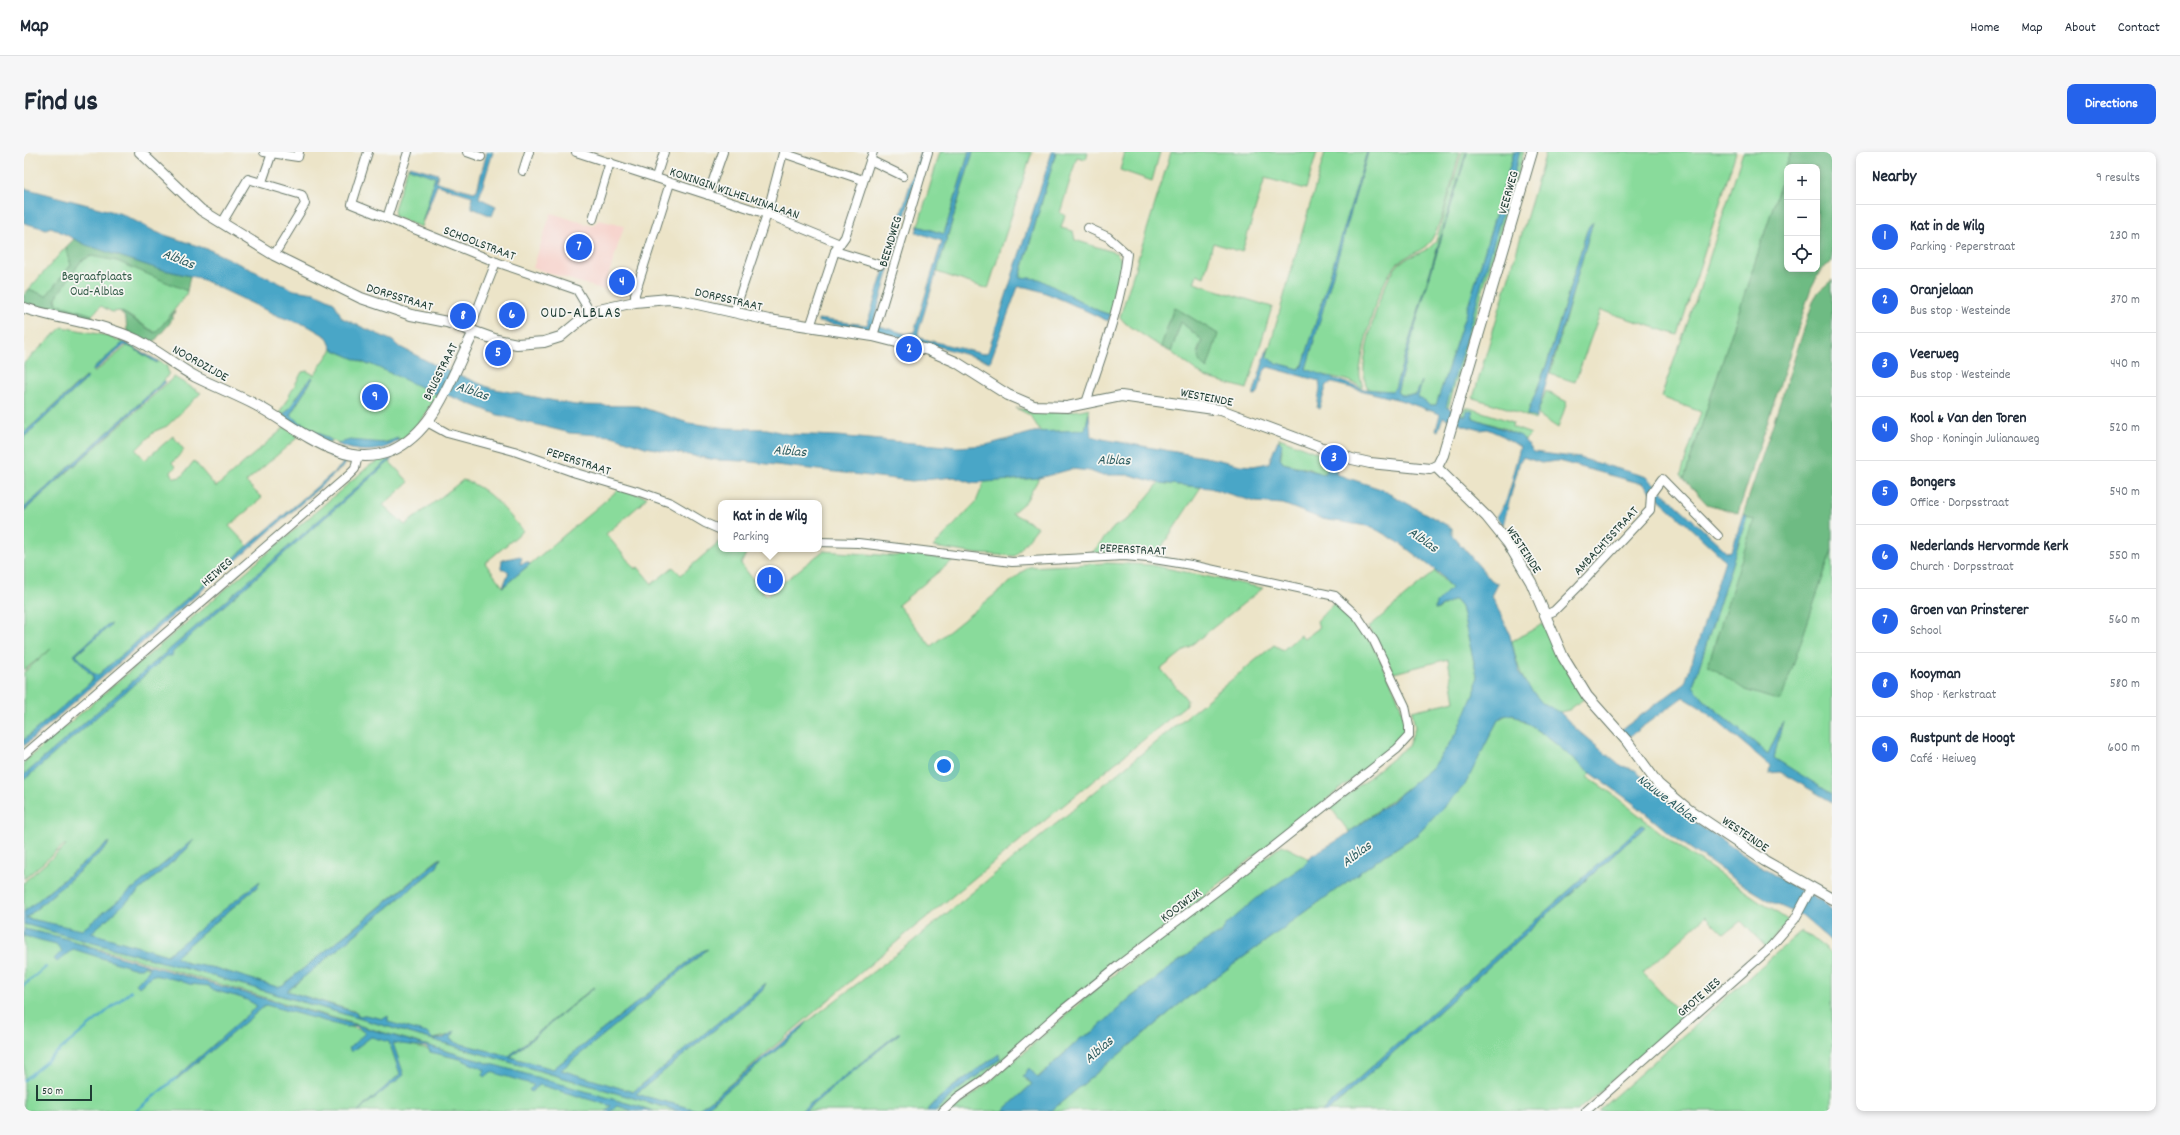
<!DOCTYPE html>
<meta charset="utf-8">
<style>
:root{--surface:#fff;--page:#f6f6f7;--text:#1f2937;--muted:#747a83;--line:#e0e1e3;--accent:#2563eb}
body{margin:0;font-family:Dekko,sans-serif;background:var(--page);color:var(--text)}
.controls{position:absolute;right:12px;top:12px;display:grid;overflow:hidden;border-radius:8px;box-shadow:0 2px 6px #0003}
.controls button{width:36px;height:36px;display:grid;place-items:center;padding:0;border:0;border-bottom:1px solid var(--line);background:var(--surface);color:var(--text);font:20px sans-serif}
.scale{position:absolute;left:12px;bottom:10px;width:56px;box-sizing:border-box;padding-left:4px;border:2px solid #1f3d34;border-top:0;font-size:11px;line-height:14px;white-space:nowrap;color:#1f3d34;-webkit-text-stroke:3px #f6f6f2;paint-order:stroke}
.you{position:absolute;left:920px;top:614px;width:14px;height:14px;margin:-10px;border:3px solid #fff;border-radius:50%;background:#1a73e8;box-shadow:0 0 0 6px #1a73e833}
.badge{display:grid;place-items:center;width:26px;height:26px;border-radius:50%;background:var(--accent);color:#fff;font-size:13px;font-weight:700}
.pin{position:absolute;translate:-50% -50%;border:2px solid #fff;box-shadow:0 1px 4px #0006}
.popup{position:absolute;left:694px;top:348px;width:104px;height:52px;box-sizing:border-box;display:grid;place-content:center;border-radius:8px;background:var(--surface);filter:drop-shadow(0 1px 3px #0005);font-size:13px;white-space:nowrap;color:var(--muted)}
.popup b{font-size:15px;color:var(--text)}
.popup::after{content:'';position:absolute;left:50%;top:100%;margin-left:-8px;border:8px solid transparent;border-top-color:var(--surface)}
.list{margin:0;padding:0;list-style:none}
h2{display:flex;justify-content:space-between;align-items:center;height:52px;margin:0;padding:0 16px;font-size:17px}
h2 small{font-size:13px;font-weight:400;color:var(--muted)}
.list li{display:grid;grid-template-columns:26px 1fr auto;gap:12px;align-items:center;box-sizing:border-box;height:64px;padding:0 16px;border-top:1px solid var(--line)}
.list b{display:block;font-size:15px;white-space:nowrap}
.list p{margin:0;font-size:13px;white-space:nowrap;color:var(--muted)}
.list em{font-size:13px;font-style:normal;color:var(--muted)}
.icon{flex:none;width:22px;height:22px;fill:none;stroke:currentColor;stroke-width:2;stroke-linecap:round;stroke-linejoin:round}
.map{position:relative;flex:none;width:1808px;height:959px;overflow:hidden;border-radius:8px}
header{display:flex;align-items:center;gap:24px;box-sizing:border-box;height:56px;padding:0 20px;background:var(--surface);border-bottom:1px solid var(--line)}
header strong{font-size:19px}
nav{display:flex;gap:22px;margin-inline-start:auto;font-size:14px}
.intro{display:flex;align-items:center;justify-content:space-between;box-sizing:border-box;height:96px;padding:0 24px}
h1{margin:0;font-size:28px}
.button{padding:10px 18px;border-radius:8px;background:var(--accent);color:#fff;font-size:14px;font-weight:700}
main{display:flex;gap:24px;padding:0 24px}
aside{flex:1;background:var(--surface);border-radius:8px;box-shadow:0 2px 6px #0003}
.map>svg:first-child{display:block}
</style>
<header>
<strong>Map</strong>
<nav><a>Home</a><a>Map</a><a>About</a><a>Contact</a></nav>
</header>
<div class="intro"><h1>Find us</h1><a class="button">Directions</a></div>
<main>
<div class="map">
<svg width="1808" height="959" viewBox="0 0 1808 959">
<rect width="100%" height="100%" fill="#f6f6f2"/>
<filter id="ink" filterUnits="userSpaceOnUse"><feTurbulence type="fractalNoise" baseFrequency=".025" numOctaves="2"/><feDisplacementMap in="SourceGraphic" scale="8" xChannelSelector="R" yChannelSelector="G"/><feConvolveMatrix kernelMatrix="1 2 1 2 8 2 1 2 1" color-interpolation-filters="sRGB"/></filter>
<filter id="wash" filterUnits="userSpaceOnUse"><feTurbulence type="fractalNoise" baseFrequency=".012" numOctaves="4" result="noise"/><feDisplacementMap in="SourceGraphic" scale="16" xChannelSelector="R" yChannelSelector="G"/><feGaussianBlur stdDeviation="0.9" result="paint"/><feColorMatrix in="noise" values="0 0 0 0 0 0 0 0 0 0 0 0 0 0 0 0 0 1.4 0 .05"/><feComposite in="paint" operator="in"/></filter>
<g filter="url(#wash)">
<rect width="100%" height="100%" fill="#ece4c8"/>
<polygon fill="#f7d0c9" points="527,61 568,74 575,68 600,74 580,138 509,116"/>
<g fill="#89db9b" stroke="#548c68">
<polygon points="916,0 945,0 920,82 894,74"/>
<polygon points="949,0 1008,0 964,137 913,120"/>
<path d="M1032,0H1064L1062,7L1053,5L1036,61L1041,63L1037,76L1049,79L1051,88L1092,101C1104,112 1094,131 1090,145L1092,147L1087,163L1075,159L1015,128L996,126Z"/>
<polygon points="1101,0 1136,0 1128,29 1096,18"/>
<polygon points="1147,0 1293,0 1282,37 1241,26 1218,100 1189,91 1180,125 1173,122 1170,131 1248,155 1223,237 1181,225 1147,200 1157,170 1178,188 1173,201 1194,182 1150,155 1137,195 1101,171 1096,165"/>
<polygon points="1301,0 1343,0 1280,211 1275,217 1249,210 1243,204"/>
<path d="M1344,0H1436C1428,25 1421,65 1408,87C1400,100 1385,101 1374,111C1353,131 1340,190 1336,219C1335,225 1338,230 1339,237C1326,224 1297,226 1282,217V214Z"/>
<path d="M1438,0H1442L1371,236L1368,240L1344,237C1342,233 1340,227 1340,223C1338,199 1358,126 1376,111C1387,102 1404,101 1412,89Z"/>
<polygon points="1443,0 1490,0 1448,142 1413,251 1412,253 1406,253 1393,245 1398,230 1392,243 1377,243 1373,241 1395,160"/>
<polygon points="1496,0 1500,0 1424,257 1423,257 1421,255"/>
<polygon points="1522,0 1712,0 1654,183 1577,158 1551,230 1526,222 1568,72 1563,78 1524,209 1503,263 1512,266 1511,268 1483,256 1449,246"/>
<polygon points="1719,0 1767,0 1660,327 1657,322 1677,260 1637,245 1675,139"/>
<polygon points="384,15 411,25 397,75 371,65 370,57"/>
<polygon points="42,95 47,113 22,144 5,137"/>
<polygon points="68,104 93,109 155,134 163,139 162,143 132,181 102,162 96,159 88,160 77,154 68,163 33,152 32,145 57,109"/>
<polygon points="38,175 80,183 100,190 69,217 70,221 104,193 133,211 134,209 144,214 143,216 145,221 140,229 0,356 0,285 64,226 61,225 0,281 0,211"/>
<path d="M308,197L345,213L346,211L414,243L396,269L376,290L374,286C350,297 337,285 313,291L280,273L266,263L289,226L287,225L265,257L259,263L286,283L307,291L305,292L291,288L257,265L256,260L278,220L283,219L290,223Z"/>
<polygon points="150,225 177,241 143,274 131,279 112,298 121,308 149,284 160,298 148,311 152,315 147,320 150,326 157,325 170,309 192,335 261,275 274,285 222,330 238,346 205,374 224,394 74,523 70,522 52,503 87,472 84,473 50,503 69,525 68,529 0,588 0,520 27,497 0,518 0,359"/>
<polygon points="1522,239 1543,250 1534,276 1513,262"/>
<path d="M992,256C1018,261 1040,262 1066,256L1061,278L1017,280L1006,263Z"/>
<polygon points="1440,256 1446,256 1489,270 1488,275 1507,282 1501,288 1482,277 1449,266 1448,259 1442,264 1437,263"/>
<polygon points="1255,286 1307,306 1302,320 1297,322 1286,317 1259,311 1256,310 1258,298"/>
<path d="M361,305L385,330L359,353L381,373L439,328C465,336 482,359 499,379L461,411L479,435L595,337L623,345L617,352L582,382L611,417L614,415L628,432L649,415L657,423L697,388V397H724L717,412L742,444L799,399L870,404L886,402L929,408L874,453L907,494L1005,415L1083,411L1127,413L1239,436L1137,517L1163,548L1162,553L876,787L685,950L673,958L611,942L738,839L741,832L609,940L536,918L682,798L678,799L529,917L486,905L570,835L485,904L433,891L425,887L430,882L409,887L364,870V865L359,867L341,863L333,864V860L263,839L413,715L416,706L259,833L253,835L191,816L163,811L150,805L234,734L143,803L66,781L163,697L58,779L2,766L83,695L84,691L0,760V730L43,693H40L0,727V610L345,314Z"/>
<polygon points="1015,326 1002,349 988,361 1014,375 991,404 954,402 909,395 952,350 960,330"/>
<polygon points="1135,331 1177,335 1133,402 1094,400 1068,401 1090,375 1106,366"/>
<polygon points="1723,365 1730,368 1711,431 1721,538 1757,548 1808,398 1808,642 1749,606 1758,572 1744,602 1680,548 1669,534"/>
<polygon points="1411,419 1427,436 1413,458 1428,448 1431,448 1437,455 1453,523 1452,536 1448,550 1433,581 1410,614 1401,623 1325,680 1307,656 1384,594 1391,576 1388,559 1431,549 1424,507 1370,521 1345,475"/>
<path d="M1311,450C1319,456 1328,462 1334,470C1347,487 1383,556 1381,576C1380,584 1374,590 1368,596L1142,774L917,959H911L931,940L975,908L977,906L974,903L930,934L914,947L903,959H781L874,881L777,959H682V956L775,879L783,870L883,794L1250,493L1259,498L1276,483L1280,487L1295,476L1293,469Z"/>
<path d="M1519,472L1561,546L1545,558L1536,560C1504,551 1494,519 1488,489Z"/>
<polygon points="1484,562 1488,562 1496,567 1526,587 1567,621 1563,625 1587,641 1650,691 1765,769 1742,795 1717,769 1700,782 1682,764 1619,821 1661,866 1553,959 1304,959 1621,675 1299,959 1027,959 1158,850 1346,713 1394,682 1440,633 1474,568"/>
<path d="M1258,693L1286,707C1274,724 1251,733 1235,745C1217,759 1204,779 1183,788L1106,846L1069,880L1057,886L1013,926L1005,916L1002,928L1008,932L979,959H928C981,920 1028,874 1078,832C1137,784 1199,740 1258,693Z"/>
<polygon points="0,772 182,822 654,959 630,959 524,929 36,785 0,777"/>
<polygon points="0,780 615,959 0,959"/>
<polygon points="1776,780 1787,785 1808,802 1808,959 1574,959"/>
</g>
<g fill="#6ebb83" stroke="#467c5c" fill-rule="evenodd">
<path d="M1767,0H1808V110L1797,117L1787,136L1714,361L1683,352L1660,327ZM1763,15H1793V117H1763Z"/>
<polygon points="50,87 131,116 166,124 163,139 93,109 67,104 57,109 31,147 33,152 68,163 69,169 0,151 0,143 5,137 22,144 47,113 42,95"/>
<polygon points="1808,128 1808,398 1759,543 1757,548 1753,548 1721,538 1684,513 1730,368 1719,363 1789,150 1794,140"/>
<path d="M1150,155L1194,182L1183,217C1170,208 1174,201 1178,188L1157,170L1147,200L1137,195Z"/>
<polygon points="96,159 131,181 151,159 146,171 128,192 103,180 102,167"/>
</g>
<g fill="#49a6c7" stroke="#34727e">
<polygon points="463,0 469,0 455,46 472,54 468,64 448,56 448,44 413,33 399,69 411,25 385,16 386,14 414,22 412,30 450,40 453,38"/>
<path d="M896,0H900L849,172L882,182L890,180L918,89L892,80L894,74L920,82L945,0H949L894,181L896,186L959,202L964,200L1028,0H1032L996,125L1015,127L1075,159L1087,163L1084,169C1067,162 1009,131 994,135L966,210C910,192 853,178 794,170V167L843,173Z"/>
<polygon points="1343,0 1344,0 1282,217 1339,237 1368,239 1371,236 1443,0 1395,160 1373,240 1377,243 1392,243 1398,229 1394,245 1406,253 1412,253 1448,142 1490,0 1496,0 1422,255 1440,264 1442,264 1442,258 1448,259 1449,266 1497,284 1510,300 1556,306 1623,325 1702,399 1706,400 1709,395 1719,363 1723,365 1669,534 1680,548 1744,602 1759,569 1750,606 1808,642 1808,650 1756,620 1745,621 1746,615 1743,611 1677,556 1659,545 1603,586 1597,578 1661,531 1701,408 1619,332 1534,309 1517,311 1499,305 1496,309 1479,373 1472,365 1482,349 1489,327 1488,325 1496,295 1479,284 1463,277 1457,278 1441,274 1419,265 1414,279 1412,278 1416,262 1376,248 1308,231 1303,233 1295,257 1293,256 1296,236 1295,229 1244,215 1240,219 1234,242 1229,243 1244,194 1243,204 1249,210 1275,217 1279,213"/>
<polygon points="0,36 98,62 132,80 186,98 270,138 291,141 310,150 318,166 369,189 374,194 409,212 466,236 551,253 614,254 664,271 704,276 743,277 763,282 813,284 933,295 962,293 1010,280 1061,278 1065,261 1067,285 1186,306 1217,313 1229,314 1245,311 1254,288 1258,292 1256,305 1259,311 1300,322 1306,313 1307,306 1315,308 1312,322 1357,337 1428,376 1428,383 1470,431 1474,432 1468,444 1485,480 1495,520 1501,530 1518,551 1536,560 1552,577 1595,613 1611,618 1627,631 1653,657 1737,715 1780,741 1797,748 1808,759 1808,790 1778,764 1745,749 1719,733 1650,685 1609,651 1560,616 1526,587 1489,562 1479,564 1474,568 1441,633 1394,682 1346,713 1158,850 1027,959 979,959 1008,932 999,924 1005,916 1014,926 1057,886 1069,880 1106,846 1183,788 1196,782 1202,773 1233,746 1279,714 1288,703 1316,687 1367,650 1410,614 1433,581 1452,536 1453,523 1437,455 1431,448 1428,448 1412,458 1411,457 1412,451 1427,436 1415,421 1374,390 1353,378 1343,374 1298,367 1259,352 1231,350 1186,336 1135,331 1106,323 1076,323 1066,319 1048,317 1015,326 947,331 930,325 888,329 718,309 692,308 621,295 588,284 546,281 474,263 423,243 414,243 346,212 345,213 308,197 303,185 284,174 254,164 175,126 131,116 62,93 27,75 22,77 0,71"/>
<polygon points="1569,70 1512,266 1503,263 1524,209 1563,78"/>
<polygon points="100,190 134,209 133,211 109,196 101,193 69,220 69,217"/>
<polygon points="62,225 64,226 0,285 0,281"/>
<polygon points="287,225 289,226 266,263 280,273 307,288 306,290 295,288 259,263 265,257"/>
<polygon points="140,229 142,230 0,359 0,356"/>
<path d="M374,286L375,288C357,302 333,301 313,292L326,288L361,291Z"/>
<polygon points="306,302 321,308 321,313 0,594 0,588 68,529 69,525 50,503 84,472 88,472 52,503 70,522 74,523 317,314 319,310 305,304"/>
<polygon points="369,304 366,309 169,481 149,500 148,504 143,504 0,628 0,623"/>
<polygon points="496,404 498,406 496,412 503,410 506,412 479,435 485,420 477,417 478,408"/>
<polygon points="1618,673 1621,675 1304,959 1298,959"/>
<polygon points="170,687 163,697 67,781 143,803 236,729 234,734 151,805 163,811 191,816 253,835 259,833 417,706 413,715 263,839 333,861 333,864 341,863 359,867 364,864 364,870 403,881 409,887 420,886 431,879 426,887 433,891 485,904 571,835 486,905 529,917 678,799 684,797 537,918 609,940 742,831 738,839 612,942 673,958 685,950 783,870 776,879 682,956 682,959 654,959 182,822 0,772 0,760 85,690 83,695 2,766 58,778"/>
<path d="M0,777L36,785L96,805L630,959H610L593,954L587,959H582L587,954L516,933L507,940L505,938L510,933L467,920L461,925L459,923L461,918L436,907L406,900L403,895L369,891L380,923L334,959L376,922L365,890L347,885L327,900L325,896L341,881L332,874L322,875L242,853L152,928V926L233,854C220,844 203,843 187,837L185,834L165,832L154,828L129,823L115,835L112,832L125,818V815L121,814L117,816H109L49,797L33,810L30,807L38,799L32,792L0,784Z"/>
<polygon points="874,881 876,881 781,959 777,959"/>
<polygon points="975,902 976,907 931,940 911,959 903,959 914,947 930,934"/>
</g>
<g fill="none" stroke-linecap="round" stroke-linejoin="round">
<g stroke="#49a6c7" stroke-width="2.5">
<polyline points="0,833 22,815"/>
<polyline points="0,928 107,839"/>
<polyline points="112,959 152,926"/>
</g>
</g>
</g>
<g filter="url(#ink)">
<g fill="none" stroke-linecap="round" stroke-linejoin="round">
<g stroke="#677768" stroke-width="10">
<g id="minor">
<polyline points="240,0 274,5 275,0"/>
<polyline points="344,0 328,52 472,110 553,138 566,160"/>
<polyline points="443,0 457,5"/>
<polyline points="552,0 743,62 816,92"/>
<polyline points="846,8 879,24"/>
<polyline points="499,19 505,0"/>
<polyline points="632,25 640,0"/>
<polyline points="239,27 248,1"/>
<polyline points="684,43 699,0"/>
<polyline points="363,66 384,0"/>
<polyline points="569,67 586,10"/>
<polyline points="198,71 224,27 278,43 281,52 250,103"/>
<polyline points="811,99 856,113"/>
<polyline points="611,150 611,142 646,31"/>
<polyline points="710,161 743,62 759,1 839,28"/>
<polyline points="786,175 811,99 821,85 849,0"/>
<polyline points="445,179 472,110"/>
<polyline points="849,184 904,0"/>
<path d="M1062,251C1078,202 1097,153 1103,102L1084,85L1064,76"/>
<polyline points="403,270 423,281 490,299 552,321 616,340 647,351 681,371 697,378"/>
<polyline points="795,390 834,391 988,410 1100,404 1124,406 1167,413 1311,444 1334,465 1350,489 1381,554 1385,574 1385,584 1373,597 1206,729 1095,813 1035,861 959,928 934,945 919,959"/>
<polyline points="1521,463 1530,459 1554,435 1626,358 1627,342 1638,327 1694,384"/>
<polyline points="0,603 325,323 331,317 334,303"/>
<polyline points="1562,959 1743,799 1771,767 1788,735"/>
</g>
</g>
<g stroke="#677768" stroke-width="12">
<g id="tertiary">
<polyline points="116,0 177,58 250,103 337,146 387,163 423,170 473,188 493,192 520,190 536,185 566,160 611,150 645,147 660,149 745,168 849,184 904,198 932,210 984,243 1010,254 1043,255 1097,244 1197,258 1328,307 1346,311 1406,317 1414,313 1419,303 1508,0"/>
<path d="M0,156C35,167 81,172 113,188C134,199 152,214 172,225C192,235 213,243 232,253C272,274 317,319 367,299C413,279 428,221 450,180"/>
<polyline points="1412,315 1463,365 1484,391 1507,430 1539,505 1563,544 1602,588 1634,632 1665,658 1741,709 1808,747"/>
</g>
</g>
<use href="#minor" stroke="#fff" stroke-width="8"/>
<use href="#tertiary" stroke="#fff" stroke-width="10"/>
</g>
</g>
<g text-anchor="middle" stroke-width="3.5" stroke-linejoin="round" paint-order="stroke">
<g font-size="13" fill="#1f3d34" stroke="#f6f6f2">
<text transform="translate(711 40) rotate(19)" y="5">KONINGIN WILHELMINALAAN</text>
<text transform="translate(1483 40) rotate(-74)" y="5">VEERWEG</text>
<text transform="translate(865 89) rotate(-73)" y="5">BEEMDWEG</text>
<text transform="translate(456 90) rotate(21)" y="5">SCHOOLSTRAAT</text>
<text transform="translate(376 144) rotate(17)" y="5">DORPSSTRAAT</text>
<text transform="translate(705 146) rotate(13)" y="5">DORPSSTRAAT</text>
<text transform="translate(177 210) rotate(29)" y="5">NOORDZIJDE</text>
<text transform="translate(415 219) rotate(-63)" y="5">BRUGSTRAAT</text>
<text transform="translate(1183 244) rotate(11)" y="5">WESTEINDE</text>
<text transform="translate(555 308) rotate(18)" y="5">PEPERSTRAAT</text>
<text transform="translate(1581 388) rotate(-47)" y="5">AMBACHTSSTRAAT</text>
<text transform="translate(1109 396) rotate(3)" y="5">PEPERSTRAAT</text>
<text transform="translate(1501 397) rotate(57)" y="5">WESTEINDE</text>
<text transform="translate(192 419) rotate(-41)" y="5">HEIWEG</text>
<text transform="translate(1722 681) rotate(34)" y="5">WESTEINDE</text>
<text transform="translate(1156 752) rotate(-37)" y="5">KOOIWIJK</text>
<text transform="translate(1674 844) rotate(-41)" y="5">GROTE NES</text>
</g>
<g font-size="13" fill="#345d49" stroke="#f6f6f2">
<text x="73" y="128">Begraafplaats<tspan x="73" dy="15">Oud-Alblas</tspan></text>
</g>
<g font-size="14" font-style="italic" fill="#2c5c60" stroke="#f6f6f2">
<text transform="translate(155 106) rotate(22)" y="5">Alblas</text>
<text transform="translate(449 238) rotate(19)" y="5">Alblas</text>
<text transform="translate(766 298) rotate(4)" y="5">Alblas</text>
<text transform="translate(1090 307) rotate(1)" y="5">Alblas</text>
<text transform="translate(1400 387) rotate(35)" y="5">Alblas</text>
<text transform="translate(1644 646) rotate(37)" y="5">Nauwe Alblas</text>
<text transform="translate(1332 701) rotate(-37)" y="5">Alblas</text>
<text transform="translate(1074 897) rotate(-41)" y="5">Alblas</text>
</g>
<g font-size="15" letter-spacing="1" fill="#1f3d34" stroke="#f6f6f2">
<text x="557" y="165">OUD-ALBLAS</text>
</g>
</g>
</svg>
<div class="controls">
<button>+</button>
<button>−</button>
<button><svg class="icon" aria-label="locate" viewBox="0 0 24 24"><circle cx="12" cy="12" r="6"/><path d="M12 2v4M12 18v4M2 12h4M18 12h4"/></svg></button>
</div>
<div class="scale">50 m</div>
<div class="you"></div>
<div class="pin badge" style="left:746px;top:428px">1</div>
<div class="popup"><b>Kat in de Wilg</b>Parking</div>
<div class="pin badge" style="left:885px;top:197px">2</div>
<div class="pin badge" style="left:1310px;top:306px">3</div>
<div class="pin badge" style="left:598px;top:130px">4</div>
<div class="pin badge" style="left:474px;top:201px">5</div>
<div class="pin badge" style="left:488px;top:163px">6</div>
<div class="pin badge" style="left:555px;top:95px">7</div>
<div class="pin badge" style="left:439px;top:164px">8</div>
<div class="pin badge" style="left:351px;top:245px">9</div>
</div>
<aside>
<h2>Nearby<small>9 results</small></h2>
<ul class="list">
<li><span class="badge">1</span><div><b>Kat in de Wilg</b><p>Parking · Peperstraat</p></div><em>230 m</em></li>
<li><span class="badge">2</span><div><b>Oranjelaan</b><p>Bus stop · Westeinde</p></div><em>370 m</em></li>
<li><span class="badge">3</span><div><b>Veerweg</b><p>Bus stop · Westeinde</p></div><em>440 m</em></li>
<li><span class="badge">4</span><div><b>Kool &amp; Van den Toren</b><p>Shop · Koningin Julianaweg</p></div><em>520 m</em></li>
<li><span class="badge">5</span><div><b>Bongers</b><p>Office · Dorpsstraat</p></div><em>540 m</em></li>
<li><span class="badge">6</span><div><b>Nederlands Hervormde Kerk</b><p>Church · Dorpsstraat</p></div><em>550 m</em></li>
<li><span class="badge">7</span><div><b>Groen van Prinsterer</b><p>School</p></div><em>560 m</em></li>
<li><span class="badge">8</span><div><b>Kooyman</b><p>Shop · Kerkstraat</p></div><em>580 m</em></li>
<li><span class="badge">9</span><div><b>Rustpunt de Hoogt</b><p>Café · Heiweg</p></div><em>600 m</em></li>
</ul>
</aside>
</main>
